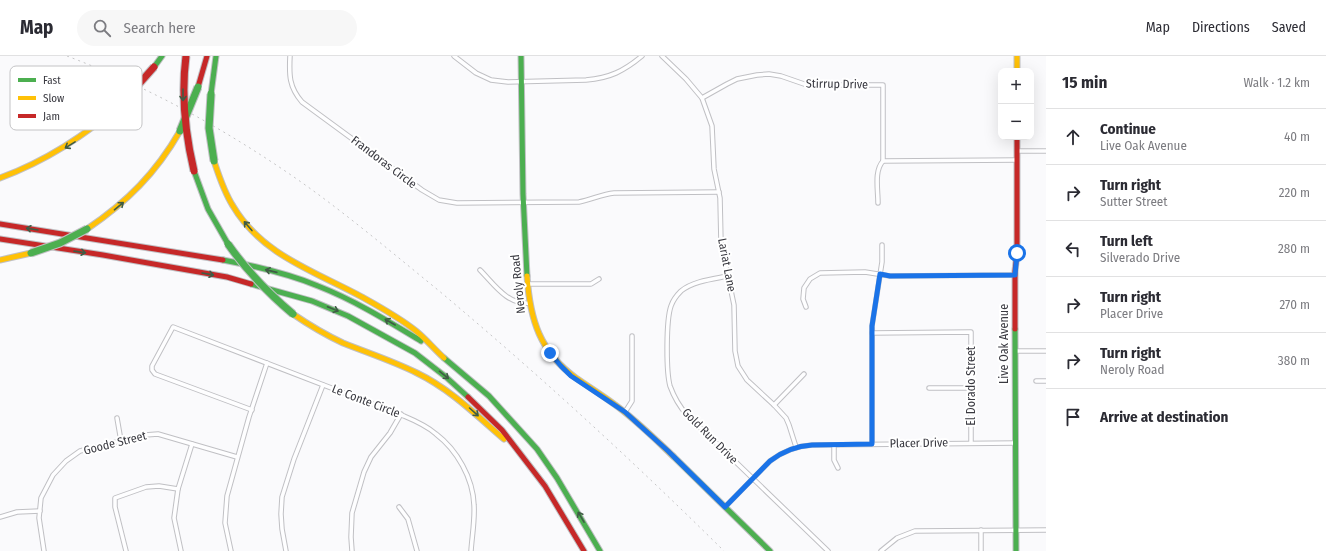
<!DOCTYPE html>
<meta charset="utf-8">
<style>
:root{--surface:#fff;--page:#f7f7f7;--text:#2b2b33;--muted:#7c7c81;--line:#e1e1e2}
body{margin:0;font-family:"Fira Sans Condensed",sans-serif;background:var(--page);color:var(--text)}
.controls{position:absolute;right:12px;top:12px;display:grid;overflow:hidden;border-radius:8px;box-shadow:0 4px 16px #0002}
.controls button{width:36px;height:36px;display:grid;place-items:center;padding:0;border:0;border-bottom:1px solid var(--line);background:var(--surface);color:var(--text);font:20px sans-serif}
.stop{position:absolute;width:12px;height:12px;margin:-9px;border:3px solid #1a73e8;border-radius:50%;background:#fff}
.stop.end{background:#1a73e8;border-color:#fff;box-shadow:0 1px 4px #0008}
.list{margin:0;padding:0;list-style:none}
h2{display:flex;justify-content:space-between;align-items:center;height:52px;margin:0;padding:0 16px;font-size:17px}
h2 small{font-size:13px;font-weight:400;color:var(--muted)}
.list li{display:grid;grid-template-columns:26px 1fr auto;gap:12px;align-items:center;box-sizing:border-box;height:56px;padding:0 16px;border-top:1px solid var(--line)}
.list b{display:block;font-size:15px;white-space:nowrap}
.list p{margin:0;font-size:13px;white-space:nowrap;color:var(--muted)}
.list em{font-size:13px;font-style:normal;color:var(--muted)}
.icon{flex:none;width:22px;height:22px;fill:none;stroke:currentColor;stroke-width:2;stroke-linecap:round;stroke-linejoin:round}
.map{position:relative;flex:none;width:1046px;height:495px;overflow:hidden}
header{display:flex;align-items:center;gap:24px;box-sizing:border-box;height:56px;padding:0 20px;background:var(--surface);border-bottom:1px solid var(--line)}
header strong{font-size:19px}
nav{display:flex;gap:22px;margin-inline-start:auto;font-size:14px}
.search{width:280px;height:36px;background:var(--page);display:flex;align-items:center;gap:10px;box-sizing:border-box;padding:0 14px;border-radius:22px;color:var(--muted);font-size:15px}
main{display:flex}
aside{flex:1;background:var(--surface)}
.map>svg:first-child{display:block}
</style>
<header>
<strong>Map</strong>
<div class="search"><svg class="icon" aria-label="search" viewBox="0 0 24 24"><circle cx="10" cy="10" r="6"/><path d="M15 15l6 6"/></svg>Search here</div>
<nav><a>Map</a><a>Directions</a><a>Saved</a></nav>
</header>
<main>
<div class="map">
<svg width="1046" height="495" viewBox="0 0 1046 495">
<rect width="100%" height="100%" fill="#fafafc"/>
<g fill="none" stroke-linecap="round" stroke-linejoin="round">
<g stroke="#c0c0c4" stroke-width="5.5">
<g id="street">
<path d="M290,0C289,19 289,31 302,46L422,134L439,144L457,147L579,146C591,144 602,138 614,137L719,136"/>
<path d="M454,0L476,17L491,24L508,26L586,24C610,22 624,15 642,0"/>
<polyline points="662,0 686,23 702,42 712,70 714,113 720,142 721,187 734,249 735,295 738,310 747,324 774,349 786,362 789,369 796,391"/>
<path d="M702,42L727,28L737,23L757,19L769,18L781,20L807,29H883V105C874,115 878,133 878,147"/>
<polyline points="1017,95 1046,95"/>
<polyline points="883,105 1017,104"/>
<path d="M480,214C494,228 507,249 530,247"/>
<path d="M728,220C713,223 693,225 681,235C677,239 673,244 671,250C666,264 666,315 670,330C674,341 679,350 687,359L828,495"/>
<polyline points="528,228 591,228 599,223"/>
<polyline points="806,251 803,243 804,232 810,223 820,217 865,216 890,220 1015,219"/>
<polyline points="872,277 971,276 971,387"/>
<polyline points="1015,295 1046,295"/>
<polyline points="1036,325 1046,325"/>
<polyline points="929,332 971,332"/>
<polyline points="774,349 804,318"/>
<path d="M252,354L155,318L152,314V310L173,271L404,360C416,365 427,370 436,378C457,394 473,422 474,449C475,464 472,480 471,495"/>
<polyline points="625,356 632,345 632,280"/>
<polyline points="117,362 121,385"/>
<polyline points="872,388 872,270 882,206 882,189"/>
<polyline points="834,389 834,404 838,412"/>
<polyline points="399,451 408,463 417,495"/>
<path d="M725,451L770,405C783,395 796,390 812,389L1016,387"/>
<polyline points="0,461 17,456 40,455"/>
<polyline points="981,474 981,495"/>
<polyline points="44,495 39,462 41,442 53,419 66,405 80,395 145,379 158,378 237,401"/>
<polyline points="126,495 115,451 115,442 146,431 159,430 178,433"/>
<polyline points="181,495 174,462 178,433 192,388"/>
<polyline points="231,495 225,467 227,440 249,361 267,307"/>
<polyline points="286,495 282,473 281,458 282,441 294,403 323,329"/>
<polyline points="352,495 351,481 352,457 364,416 371,401 390,377 401,358"/>
<polyline points="881,495 897,482 915,475 1046,474"/>
</g>
</g>
<g stroke="#c0c0c4" stroke-width="7">
<g id="fast">
<polyline points="521,0 523,138 527,220"/>
<polyline points="154,11 162,0"/>
<polyline points="211,38 216,0"/>
<polyline points="194,115 208,153 228,188"/>
<path d="M223,204C255,210 287,217 318,230C354,244 388,265 421,285"/>
<polyline points="251,228 312,245 348,260 415,297 446,321 468,341"/>
<polyline points="1015,273 1016,495"/>
<polyline points="444,302 489,340 537,393 557,422 600,495"/>
<polyline points="673,400 770,495"/>
</g>
</g>
<g stroke="#c0c0c4" stroke-width="7">
<g id="slow">
<polyline points="1017,0 1017,15"/>
<path d="M214,105C219,120 224,136 233,150C262,199 314,215 362,241C380,251 400,262 416,275C426,283 434,293 444,302"/>
<path d="M0,122C46,105 85,80 122,47"/>
<path d="M87,173C127,146 156,117 180,75"/>
<polyline points="0,204 31,197"/>
<path d="M527,220C530,264 540,296 576,322C589,331 602,339 614,348C635,363 654,382 673,400"/>
<path d="M293,258C309,269 326,279 343,287C368,297 393,305 417,317C450,333 476,359 504,383"/>
</g>
</g>
<g stroke="#c0c0c4" stroke-width="7">
<g id="jam">
<polyline points="198,31 207,0"/>
<polyline points="0,168 223,204"/>
<polyline points="0,183 103,199 227,221 251,228"/>
<polyline points="1015,273 1015,215 1017,197 1017,81"/>
<polyline points="468,341 502,374 545,430 584,495"/>
</g>
</g>
<use href="#street" stroke="#fefeff" stroke-width="3.5"/>
<use href="#fast" stroke="#4caf50" stroke-width="5"/>
<use href="#slow" stroke="#ffc107" stroke-width="5"/>
<use href="#jam" stroke="#c62828" stroke-width="5"/>
<path stroke="#c6c6c7" stroke-width="1" stroke-dasharray="2 4" stroke-linecap="butt" d="M67,0C146,30 221,71 291,119C342,154 390,195 438,234C537,317 632,404 724,495"/>
<g stroke="#c0c0c4" stroke-width="9" stroke-linecap="butt">
<g id="fast-bridge">
<polyline points="211,38 209,72 214,105"/>
<polyline points="180,75 198,31"/>
<path d="M228,188C247,215 268,237 293,258"/>
<polyline points="31,197 60,187 87,173"/>
</g>
</g>
<g stroke="#c0c0c4" stroke-width="9" stroke-linecap="butt">
<g id="jam-bridge">
<path d="M186,0C181,39 185,77 194,115"/>
<polyline points="122,47 154,11"/>
</g>
</g>
<use href="#fast-bridge" stroke="#4caf50" stroke-width="7"/>
<use href="#jam-bridge" stroke="#c62828" stroke-width="7"/>
</g>
<defs><path id="oneway-shaft" d="M-6 0H5M1.5-3L5.5 0L1.5 3" fill="none" stroke-width="1.6" stroke-linecap="round" stroke-linejoin="round"/></defs>
<g stroke="#3f5c45">
<use href="#oneway-shaft" transform="translate(183 39) rotate(90)"/>
<use href="#oneway-shaft" transform="translate(70 89) rotate(148)"/>
<use href="#oneway-shaft" transform="translate(119 150) rotate(-40)"/>
<use href="#oneway-shaft" transform="translate(248 170) rotate(-131)"/>
<use href="#oneway-shaft" transform="translate(32 173) rotate(-171)"/>
<use href="#oneway-shaft" transform="translate(80 196) rotate(8)"/>
<use href="#oneway-shaft" transform="translate(271 215) rotate(-167)"/>
<use href="#oneway-shaft" transform="translate(208 218) rotate(10)"/>
<use href="#oneway-shaft" transform="translate(333 253) rotate(22)"/>
<use href="#oneway-shaft" transform="translate(390 266) rotate(-150)"/>
<use href="#oneway-shaft" transform="translate(444 319) rotate(39)"/>
<use href="#oneway-shaft" transform="translate(474 356) rotate(42)"/>
<use href="#oneway-shaft" transform="translate(581 461) rotate(-120)"/>
</g>
<g fill="none" stroke-linecap="round" stroke-linejoin="round">
<path stroke="#1a73e8" stroke-width="5" d="M550,297L561,310L571,320L625,356L668,395L725,451L770,405C783,395 796,390 812,389L872,388V270L880,218L890,220L1015,219L1017,197"/>
</g>
<g text-anchor="middle" stroke-width="4" stroke-linejoin="round" paint-order="stroke">
<g font-size="12" fill="#393940" stroke="#fff">
<text transform="translate(837 28) rotate(1)" y="4">Stirrup Drive</text>
<text transform="translate(384 106) rotate(37)" y="4">Frandoras Circle</text>
<text transform="translate(727 209) rotate(79)" y="4">Lariat Lane</text>
<text transform="translate(518 228) rotate(-96)" y="4">Neroly Road</text>
<text transform="translate(1004 288) rotate(-90)" y="4">Live Oak Avenue</text>
<text transform="translate(971 330) rotate(-90)" y="4">El Dorado Street</text>
<text transform="translate(366 345) rotate(21)" y="4">Le Conte Circle</text>
<text transform="translate(710 380) rotate(45)" y="4">Gold Run Drive</text>
<text transform="translate(115 387) rotate(-14)" y="4">Goode Street</text>
<text transform="translate(919 387) rotate(-1)" y="4">Placer Drive</text>
</g>
</g>
<rect x="10" y="10" width="132" height="64" rx="6" fill="#fff" stroke="#c4c4c6" stroke-width="1"/>
<rect x="18" y="22" width="18" height="4" fill="#4caf50"/>
<rect x="18" y="40" width="18" height="4" fill="#ffc107"/>
<rect x="18" y="58" width="18" height="4" fill="#c62828"/>
<g font-size="11" fill="#393940">
<text x="43" y="28">Fast</text>
<text x="43" y="46">Slow</text>
<text x="43" y="64">Jam</text>
</g>
</svg>
<div class="controls">
<button>+</button>
<button>−</button>
</div>
<div class="stop" style="left:1017px;top:197px"></div>
<div class="stop end" style="left:550px;top:297px"></div>
</div>
<aside>
<h2>15 min<small>Walk · 1.2 km</small></h2>
<ul class="list">
<li><svg class="icon" aria-label="ahead" viewBox="0 0 24 24"><path d="M12 20V5M6 11l6-6 6 6"/></svg><div><b>Continue</b><p>Live Oak Avenue</p></div><em>40 m</em></li>
<li><svg class="icon" aria-label="right" viewBox="0 0 24 24"><path d="M7 20v-9h11M14 6l5 5-5 5"/></svg><div><b>Turn right</b><p>Sutter Street</p></div><em>220 m</em></li>
<li><svg class="icon" aria-label="left" viewBox="0 0 24 24"><path d="M17 20v-9H6M10 6l-5 5 5 5"/></svg><div><b>Turn left</b><p>Silverado Drive</p></div><em>280 m</em></li>
<li><svg class="icon" aria-label="right" viewBox="0 0 24 24"><path d="M7 20v-9h11M14 6l5 5-5 5"/></svg><div><b>Turn right</b><p>Placer Drive</p></div><em>270 m</em></li>
<li><svg class="icon" aria-label="right" viewBox="0 0 24 24"><path d="M7 20v-9h11M14 6l5 5-5 5"/></svg><div><b>Turn right</b><p>Neroly Road</p></div><em>380 m</em></li>
<li><svg class="icon" aria-label="arrive" viewBox="0 0 24 24"><path d="M6 21V4h12l-3 4 3 4H6"/></svg><div><b>Arrive at destination</b></div></li>
</ul>
</aside>
</main>
